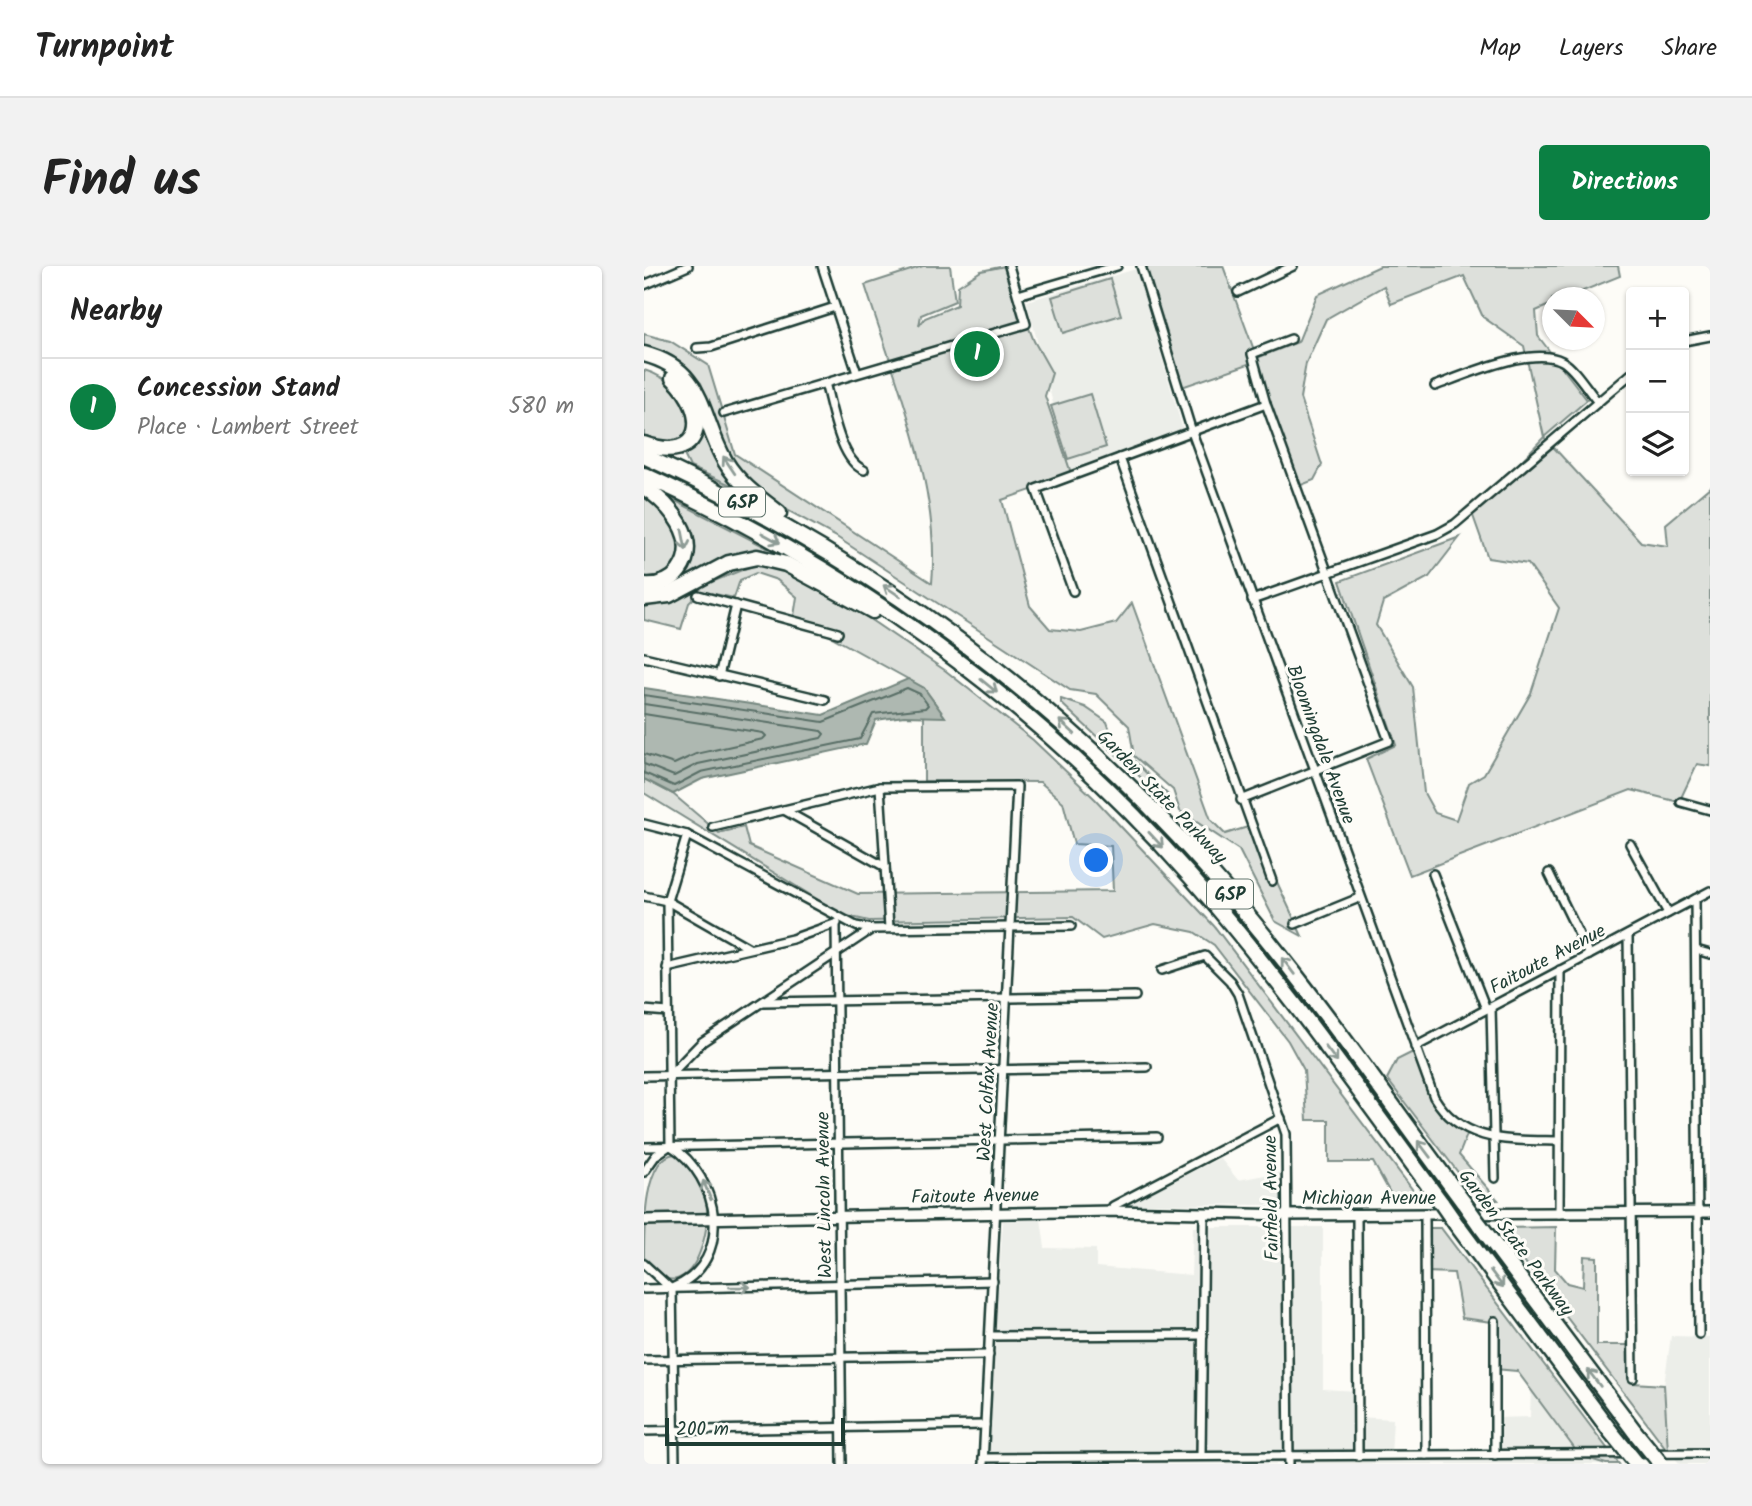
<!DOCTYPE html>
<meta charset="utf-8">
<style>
:root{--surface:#fff;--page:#f2f2f2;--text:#222;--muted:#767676;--line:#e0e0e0;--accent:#0b8043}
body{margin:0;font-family:Kalam,sans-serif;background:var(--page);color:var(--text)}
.controls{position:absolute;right:21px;top:21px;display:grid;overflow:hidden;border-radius:7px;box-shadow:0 2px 5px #0004}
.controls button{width:63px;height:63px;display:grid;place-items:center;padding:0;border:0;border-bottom:2px solid var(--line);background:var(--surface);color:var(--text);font:35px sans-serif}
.compass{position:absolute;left:898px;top:21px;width:63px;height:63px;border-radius:50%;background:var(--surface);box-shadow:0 2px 5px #0004;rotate:114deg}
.scale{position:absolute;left:21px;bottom:18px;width:180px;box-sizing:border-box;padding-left:7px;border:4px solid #1f3d34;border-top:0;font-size:19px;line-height:24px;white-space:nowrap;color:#1f3d34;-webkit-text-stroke:5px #fdfcf7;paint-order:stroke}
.you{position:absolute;left:453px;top:595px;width:24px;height:24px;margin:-18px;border:5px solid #fff;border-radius:50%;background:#1a73e8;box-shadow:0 0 0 10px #1a73e833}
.badge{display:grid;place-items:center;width:46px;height:46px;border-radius:50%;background:var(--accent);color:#fff;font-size:23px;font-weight:700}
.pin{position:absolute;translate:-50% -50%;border:4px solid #fff;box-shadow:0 2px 7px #0006}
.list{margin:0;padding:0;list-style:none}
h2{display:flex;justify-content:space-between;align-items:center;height:91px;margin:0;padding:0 28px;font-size:30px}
h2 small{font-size:23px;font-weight:400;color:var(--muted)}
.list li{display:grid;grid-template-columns:46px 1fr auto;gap:21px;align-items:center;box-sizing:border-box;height:98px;padding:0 28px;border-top:2px solid var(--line)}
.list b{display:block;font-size:26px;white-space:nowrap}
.list p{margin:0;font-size:23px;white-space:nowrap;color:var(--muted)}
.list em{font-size:23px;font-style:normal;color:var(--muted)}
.icon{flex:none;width:38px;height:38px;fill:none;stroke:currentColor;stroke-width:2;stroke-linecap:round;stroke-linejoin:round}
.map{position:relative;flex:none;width:1066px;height:1198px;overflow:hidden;border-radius:7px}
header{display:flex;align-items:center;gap:42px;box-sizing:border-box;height:98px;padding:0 35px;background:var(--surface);border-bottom:2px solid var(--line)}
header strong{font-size:33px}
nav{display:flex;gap:38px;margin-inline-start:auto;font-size:24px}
.intro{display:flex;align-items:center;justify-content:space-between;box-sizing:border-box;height:168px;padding:0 42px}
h1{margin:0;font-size:49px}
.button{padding:18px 32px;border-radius:7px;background:var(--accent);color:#fff;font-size:24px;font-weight:700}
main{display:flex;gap:42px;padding:0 42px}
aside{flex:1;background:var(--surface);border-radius:7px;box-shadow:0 2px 5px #0004}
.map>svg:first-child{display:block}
</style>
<header>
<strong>Turnpoint</strong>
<nav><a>Map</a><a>Layers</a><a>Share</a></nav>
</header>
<div class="intro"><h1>Find us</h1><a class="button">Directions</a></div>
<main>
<aside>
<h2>Nearby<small></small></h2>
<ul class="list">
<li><span class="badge">1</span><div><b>Concession Stand</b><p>Place · Lambert Street</p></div><em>580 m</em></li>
</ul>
</aside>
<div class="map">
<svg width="1066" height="1198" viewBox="0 0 1066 1198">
<rect width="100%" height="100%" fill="#fdfcf7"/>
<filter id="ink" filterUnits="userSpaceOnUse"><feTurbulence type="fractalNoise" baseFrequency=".0143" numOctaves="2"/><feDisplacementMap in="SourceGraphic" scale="14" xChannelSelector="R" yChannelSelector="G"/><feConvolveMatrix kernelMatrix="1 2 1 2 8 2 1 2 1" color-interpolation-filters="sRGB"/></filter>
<g filter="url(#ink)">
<g fill="#eceee9">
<polygon points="492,3 539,164 426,205 383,35"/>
<polygon points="576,892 594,914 637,906 636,939 484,938"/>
<polygon points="397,953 401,982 452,983 452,1001 547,1009 549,961 679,961 679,1123 713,1125 714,1151 749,1153 747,1190 851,1190 850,1152 886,1151 887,1122 936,1190 962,1198 342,1198 359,955"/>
<polygon points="1027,1070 1066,1071 1066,1198 1036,1198 1024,1185 1020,1119"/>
</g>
<g fill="#dde0db" stroke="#7e8e88" stroke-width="2">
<path d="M279,0H306L311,35L277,49L275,60L281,52L313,39L314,20L337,5L361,0L390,75L408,107L401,130L428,210L358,234L386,340L406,363L437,366L472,357L488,337L567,554L581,568L607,560L658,670L631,655L595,584L536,545L529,524L490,490L485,460L452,428L426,424L191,270L130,237L109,220L85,191L57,117L28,90L0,81V68L26,75L64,99L91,188L288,317C297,220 250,111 221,19Z"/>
<polygon points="495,0 579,0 613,92 654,76 673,29 736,0 974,0 976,10 924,31 908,32 908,38 892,45 894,70 943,134 900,171 997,276 1024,280 1022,258 1066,221 1066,500 1053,498 1035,536 987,524 766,609 722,493 752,479 696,315 816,271 785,311 739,336 732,359 769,421 780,527 791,547 812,554 825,517 840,508 887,427 915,342 884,298 844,292 828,247 900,171 880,80 839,51 820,10 747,38 740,20 682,53 662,97 656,132 678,199 670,214 655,220 610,96 535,122"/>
<polygon points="466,13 477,49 419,67 408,31"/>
<path d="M0,104C55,119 67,198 0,171Z"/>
<polygon points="446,128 462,181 424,193 407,140"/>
<polygon points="56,152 98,224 46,201 39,187"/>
<polygon points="0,229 22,246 45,289 20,229 135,288 116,287 45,325 118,296 162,310 302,405 389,474 451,533 570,660 777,935 750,934 729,896 685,896 685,854 663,854 660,804 644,775 570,679 550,666 511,658 458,673 429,651 225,655 199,649 0,527 0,513 29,528 75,567 100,561 105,580 214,628 469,625 467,580 430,578 419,536 396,516 280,515 280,449 300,450 280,422 150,350 153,331 133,314 112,307 96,314 90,332 57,325 45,337 37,363 0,354"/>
<polygon points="417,433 441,441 463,456 469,473 525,530 522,535 417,437"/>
<polygon points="771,785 790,838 824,866 815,889 854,934 835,934 743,813 753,794"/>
<path d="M31,888C97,914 48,1071 0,991C0,960 0,891 31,888Z"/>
<polygon points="912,961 911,1003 923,1017 939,1021 940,990 953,991 953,1079 988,1079 989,1117 1020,1119 1024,1185 855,962"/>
<polygon points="779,962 797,962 975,1198 962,1198 936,1190 873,1105 851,1103 848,1056 818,1052 810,1007 781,1006"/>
</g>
<polygon fill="#aeb8b1" stroke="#75877f" stroke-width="2" points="264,413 280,422 301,451 260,450 232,454 222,478 58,513 29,528 0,513 0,422 179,449"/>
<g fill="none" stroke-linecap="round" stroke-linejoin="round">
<g stroke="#586e66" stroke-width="2">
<polyline points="0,429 179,456 263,422 276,428 284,439 281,442 229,448 216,473 57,506 30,520 0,507"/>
<polyline points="0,438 177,465 180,468 177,472 54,498 30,510 0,498"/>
<polyline points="0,448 119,467 122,470 119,473 52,488 30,498 0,488"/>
</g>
<g stroke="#1f3d34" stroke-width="12">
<g id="minor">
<polyline points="178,0 213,107"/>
<path d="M497,0L548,166L790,831C818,878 866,874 915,875"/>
<polyline points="0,19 44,0"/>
<polyline points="594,26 649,0"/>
<polyline points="374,29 473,0"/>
<polyline points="1040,75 1066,70"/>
<polyline points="53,82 67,81 191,41"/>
<path d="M181,117C188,141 196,195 220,204"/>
<path d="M791,120C821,109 888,79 918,95C931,102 944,125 954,136"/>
<polyline points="80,147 382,58 365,0"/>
<polyline points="476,192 628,615"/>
<polyline points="429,325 392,223 622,138"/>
<polyline points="54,329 194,367"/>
<polyline points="608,334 793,268 811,258 987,108"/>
<polyline points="0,391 181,434"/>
<polyline points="75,410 92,339"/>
<polyline points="236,521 245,662"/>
<polyline points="597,534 745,475 622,138 608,88 647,73"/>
<polyline points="1037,536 1066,544"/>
<polyline points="140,544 241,601"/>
<polyline points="0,558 43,569 212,660 228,663 427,660"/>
<polyline points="69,561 236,521 373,520 339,1198"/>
<polyline points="986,578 1024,647"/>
<polyline points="905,607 945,689"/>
<polyline points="789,608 842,743"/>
<polyline points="0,630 23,635 105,682"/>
<polyline points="651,658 715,632"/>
<polyline points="192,660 198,1198"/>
<polyline points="984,669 989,1112"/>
<polyline points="1052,684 1066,688"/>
<polyline points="23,702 148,673 193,657"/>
<polyline points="518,704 561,690 586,715 594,728 642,868 645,1198"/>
<polyline points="119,736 491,730"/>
<polyline points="847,741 851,912"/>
<polyline points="0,744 24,746"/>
<polyline points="771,781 1051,633"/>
<polyline points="0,810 503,801"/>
<polyline points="25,810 58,776 228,663"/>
<polyline points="26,880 23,635 43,569"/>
<path d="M27,880C75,910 92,995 30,1021"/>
<polyline points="0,881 513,871"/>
<polyline points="0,906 12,889 25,880"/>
<polyline points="469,945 469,940 637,852"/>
<polyline points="915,948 916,704"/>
<polyline points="713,949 714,1190"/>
<polyline points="781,949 782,1189"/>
<polyline points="0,998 25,1021"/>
<polyline points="28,1022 31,1198"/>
<polyline points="0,1023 349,1015"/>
<polyline points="1055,1068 1051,633 1066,625"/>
<polyline points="346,1070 559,1069"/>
<polyline points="0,1094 345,1089"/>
<polyline points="0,1165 341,1159"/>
<polyline points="851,1189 851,1055"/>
<polyline points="557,1190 560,947"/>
<polyline points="339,1192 1066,1187"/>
</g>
</g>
<g stroke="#1f3d34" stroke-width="14">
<polyline id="tertiary" points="0,954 469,945 642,949 1066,946"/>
</g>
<g stroke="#1f3d34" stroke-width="19">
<g id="motorway">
<path d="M0,88C62,104 55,150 81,195C94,217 115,232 135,247"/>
<path d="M0,178C60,199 66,147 29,112"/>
<path d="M0,190C215,287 405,424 562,601C656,706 736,824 820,937"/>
<path d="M0,209C208,303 395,439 546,610C637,713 716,827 798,938"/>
<path d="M0,221C25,238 58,273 35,305C26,317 14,320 0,319"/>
<polyline points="0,332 25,329 85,297 113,291 142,298 229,345"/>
<polyline points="812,958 967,1166"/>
<polyline points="835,958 991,1166"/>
</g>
</g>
<use href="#minor" stroke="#fdfcf7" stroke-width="7"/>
<use href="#tertiary" stroke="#fdfcf7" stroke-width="9"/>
<use href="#motorway" stroke="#fdfcf7" stroke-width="14"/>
<g stroke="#1f3d34" stroke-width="19" stroke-linecap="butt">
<g id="motorway-bridge">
<polyline points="820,937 835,958"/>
<polyline points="798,938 812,958"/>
<polyline points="967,1166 993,1198"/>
<polyline points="991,1166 1017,1198"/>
</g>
</g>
<use href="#motorway-bridge" stroke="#fdfcf7" stroke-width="14"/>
</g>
<defs><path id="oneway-shaft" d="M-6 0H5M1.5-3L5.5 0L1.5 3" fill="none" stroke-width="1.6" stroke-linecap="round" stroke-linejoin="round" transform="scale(1.75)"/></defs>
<g stroke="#8e9c96">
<use href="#oneway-shaft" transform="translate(85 199) rotate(-124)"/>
<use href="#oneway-shaft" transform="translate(127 272) rotate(29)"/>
<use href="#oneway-shaft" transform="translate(40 274) rotate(79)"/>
<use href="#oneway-shaft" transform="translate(248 325) rotate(-146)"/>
<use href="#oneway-shaft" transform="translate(345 420) rotate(39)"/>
<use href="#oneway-shaft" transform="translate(423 461) rotate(-138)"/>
<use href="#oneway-shaft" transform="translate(512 574) rotate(47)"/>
<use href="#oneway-shaft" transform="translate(644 700) rotate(-127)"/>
<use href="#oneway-shaft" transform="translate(687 788) rotate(53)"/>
<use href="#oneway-shaft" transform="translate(780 883) rotate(-127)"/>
<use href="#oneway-shaft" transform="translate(63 924) rotate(-112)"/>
<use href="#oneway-shaft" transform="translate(853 1013) rotate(53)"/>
<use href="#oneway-shaft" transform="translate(96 1021) rotate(-1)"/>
<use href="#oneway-shaft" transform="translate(950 1112) rotate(-127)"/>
</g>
</g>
<g text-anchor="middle" stroke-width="6" stroke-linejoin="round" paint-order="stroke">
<g fill="#fdfcf7" stroke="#62766e" stroke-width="2">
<rect x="75" y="221.5" width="46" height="29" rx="5"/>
<rect x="563" y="613.5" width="46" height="29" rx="5"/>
</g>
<g font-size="18" font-weight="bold" fill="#1f3d34">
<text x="98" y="242">GSP</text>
<text x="586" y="634">GSP</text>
</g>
<g font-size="19" fill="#1f3d34" stroke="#fdfcf7">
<text transform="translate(678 478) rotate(70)" y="7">Bloomingdale Avenue</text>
<text transform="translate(519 530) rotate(46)" y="7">Garden State Parkway</text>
<text transform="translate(903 692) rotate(-28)" y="7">Faitoute Avenue</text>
<text transform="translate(343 816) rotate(-87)" y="7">West Colfax Avenue</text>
<text transform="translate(179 929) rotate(-91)" y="7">West Lincoln Avenue</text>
<text transform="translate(331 929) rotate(-1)" y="7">Faitoute Avenue</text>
<text x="725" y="938">Michigan Avenue</text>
<text transform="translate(626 932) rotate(-91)" y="7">Fairfield Avenue</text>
<text transform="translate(873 976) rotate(53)" y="7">Garden State Parkway</text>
</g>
</g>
</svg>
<div class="controls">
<button>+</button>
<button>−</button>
<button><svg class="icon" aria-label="layers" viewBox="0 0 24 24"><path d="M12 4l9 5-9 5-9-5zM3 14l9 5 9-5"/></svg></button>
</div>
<svg class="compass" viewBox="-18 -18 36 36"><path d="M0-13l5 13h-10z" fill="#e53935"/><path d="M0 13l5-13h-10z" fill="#767676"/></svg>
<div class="scale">200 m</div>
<div class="you"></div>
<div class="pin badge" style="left:333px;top:88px">1</div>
</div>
</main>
